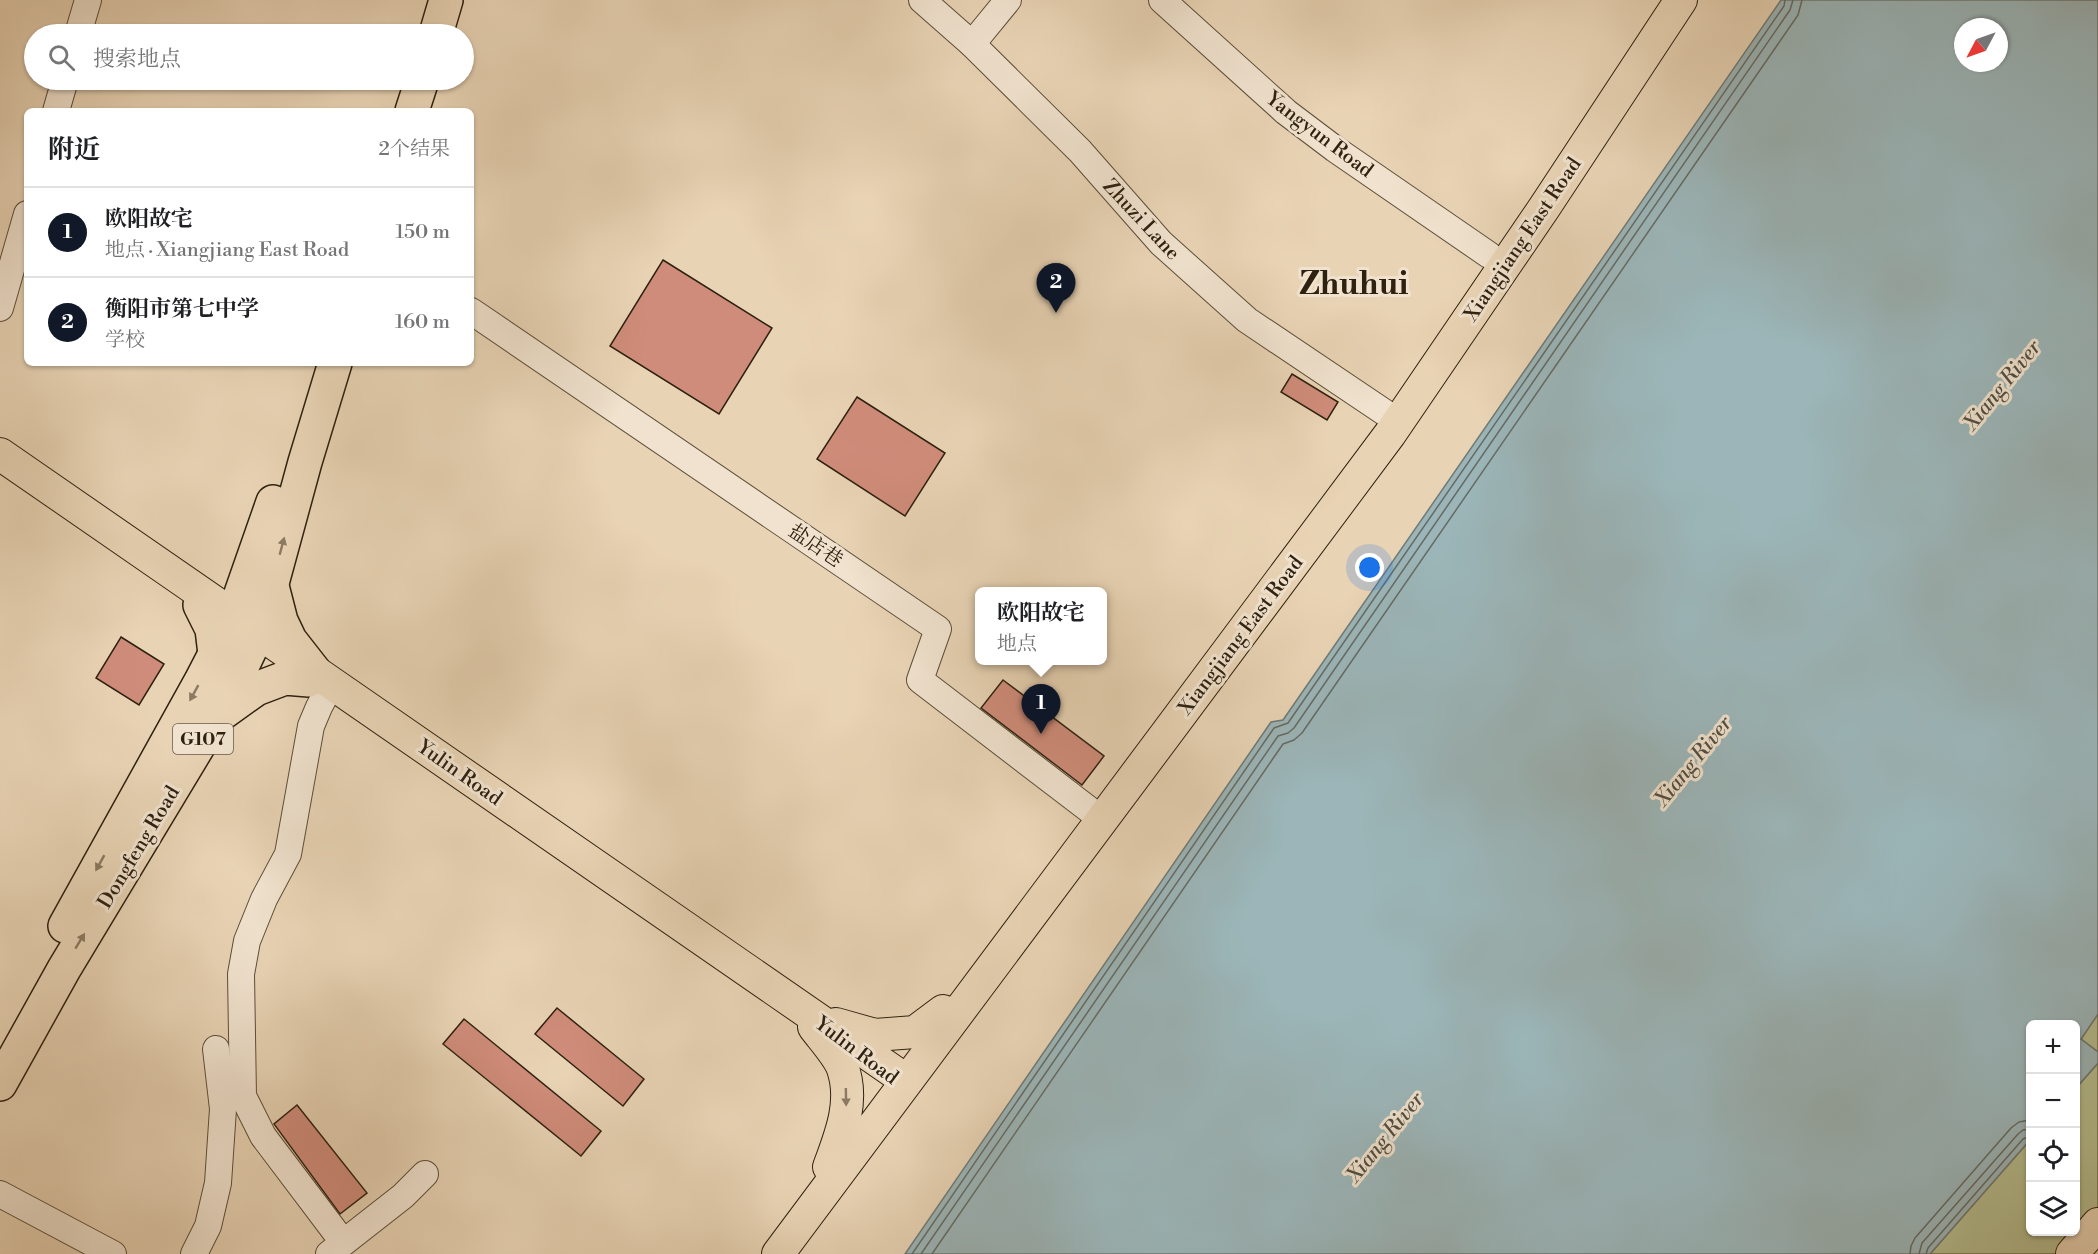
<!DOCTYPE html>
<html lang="zh">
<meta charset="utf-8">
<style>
:root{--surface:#fff;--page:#f2f2f2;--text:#202124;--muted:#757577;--line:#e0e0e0;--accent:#111827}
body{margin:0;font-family:"Libre Bodoni","Noto Serif SC",serif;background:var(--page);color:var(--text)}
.controls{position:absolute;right:18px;bottom:18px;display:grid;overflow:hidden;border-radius:9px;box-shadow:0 2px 4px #0004}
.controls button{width:54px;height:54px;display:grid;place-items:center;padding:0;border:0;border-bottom:2px solid var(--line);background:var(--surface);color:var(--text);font:30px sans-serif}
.compass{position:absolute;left:1954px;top:18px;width:54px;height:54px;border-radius:50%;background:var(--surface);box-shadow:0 2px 4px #0004;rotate:229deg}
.you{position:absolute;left:1370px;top:568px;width:21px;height:21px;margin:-15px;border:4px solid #fff;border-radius:50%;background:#1a73e8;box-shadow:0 0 0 9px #1a73e833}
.badge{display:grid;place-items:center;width:39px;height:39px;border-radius:50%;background:var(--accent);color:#fff;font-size:20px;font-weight:700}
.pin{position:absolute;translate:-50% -50px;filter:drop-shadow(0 2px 3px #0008)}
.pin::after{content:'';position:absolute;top:32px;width:21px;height:18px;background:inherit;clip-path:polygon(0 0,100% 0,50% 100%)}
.popup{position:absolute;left:975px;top:587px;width:132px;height:78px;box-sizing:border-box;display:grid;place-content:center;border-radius:9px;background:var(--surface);filter:drop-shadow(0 2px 4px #0005);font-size:20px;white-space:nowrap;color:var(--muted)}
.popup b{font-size:22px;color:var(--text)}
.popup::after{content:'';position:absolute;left:50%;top:100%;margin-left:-12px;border:12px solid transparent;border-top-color:var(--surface)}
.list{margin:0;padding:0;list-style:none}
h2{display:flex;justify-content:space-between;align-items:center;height:78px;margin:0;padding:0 24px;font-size:26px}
h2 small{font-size:20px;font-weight:400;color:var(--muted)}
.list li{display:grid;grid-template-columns:39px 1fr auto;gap:18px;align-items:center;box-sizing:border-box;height:90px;padding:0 24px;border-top:2px solid var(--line)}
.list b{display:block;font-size:22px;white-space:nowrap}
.list p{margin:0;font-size:20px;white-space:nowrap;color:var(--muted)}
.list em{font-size:20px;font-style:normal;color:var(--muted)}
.icon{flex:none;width:33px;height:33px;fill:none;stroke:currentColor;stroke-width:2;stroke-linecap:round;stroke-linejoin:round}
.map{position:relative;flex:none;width:2098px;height:1254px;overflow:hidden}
.search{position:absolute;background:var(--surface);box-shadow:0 2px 4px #0004;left:24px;top:24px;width:450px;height:66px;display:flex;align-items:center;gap:15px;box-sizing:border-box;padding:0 21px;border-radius:33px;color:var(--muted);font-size:22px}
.panel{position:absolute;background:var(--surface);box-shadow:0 2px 4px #0004;left:24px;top:108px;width:450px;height:258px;border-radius:9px}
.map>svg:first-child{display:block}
</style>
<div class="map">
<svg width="2098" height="1254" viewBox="0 0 2098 1254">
<rect width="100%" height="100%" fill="#e8d3b4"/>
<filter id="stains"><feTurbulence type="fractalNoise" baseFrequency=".00333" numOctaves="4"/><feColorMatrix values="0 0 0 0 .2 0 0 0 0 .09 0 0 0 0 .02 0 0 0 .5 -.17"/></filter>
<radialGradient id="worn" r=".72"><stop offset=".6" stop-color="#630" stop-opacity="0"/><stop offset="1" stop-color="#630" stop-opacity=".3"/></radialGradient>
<g fill="#b4bc8e" stroke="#716e4f" stroke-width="1.5">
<polygon points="2098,1014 2098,1052 2081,1039"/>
<polygon points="2098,1063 2098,1208 2057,1254 1930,1254 2030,1140 2030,1232 2076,1232 2076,1088"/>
</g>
<path fill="#9bb5b8" stroke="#6f7a75" stroke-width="1.5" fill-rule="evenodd" d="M1781,0H2098V1014L2081,1039L2098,1052V1063L2076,1088V1024H2030V1140L1930,1254H905L1271,722L1283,720ZM1963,27H1999V63H1963Z"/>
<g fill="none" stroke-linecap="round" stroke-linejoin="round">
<g stroke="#646b64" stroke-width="1.5">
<polyline points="912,1254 1274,728 1288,723 1784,6 1785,0"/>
<polyline points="921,1254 1278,736 1288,733 1294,728 1790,10 1793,0"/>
<polyline points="932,1254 1283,744 1294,740 1302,733 1798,15 1802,0"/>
<polyline points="1910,1254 1911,1246 1915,1238 2011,1128 2019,1122 2030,1120"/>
<polyline points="1919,1254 1922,1243 2018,1134 2023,1130 2030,1129"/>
<polyline points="1926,1254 1928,1248 2023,1139 2030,1136"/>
</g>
</g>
<g fill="#cf8c7a" stroke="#2e2110" stroke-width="1.5">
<polygon points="663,260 772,328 719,414 610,346"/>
<polygon points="1292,374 1338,402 1327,420 1281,392"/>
<polygon points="857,397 945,453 905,516 817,459"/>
<polygon points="121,637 164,664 139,705 96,678"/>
<polygon points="1003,680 1104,756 1082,785 981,708"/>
<polygon points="557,1008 644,1079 623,1106 535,1034"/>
<polygon points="464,1019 601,1131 581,1156 443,1044"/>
<polygon points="297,1105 367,1193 340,1214 274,1124"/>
</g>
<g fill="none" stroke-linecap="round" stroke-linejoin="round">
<g stroke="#5c4e39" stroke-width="28">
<g id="minor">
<polyline points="922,0 972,44 1080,151 1161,243 1247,320 1384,412"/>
<polyline points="1162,0 1286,112 1335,149 1489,255"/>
<polyline points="78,34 88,0"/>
<polyline points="972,44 1008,0"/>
<polyline points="56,111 65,80"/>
<polyline points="0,308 27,214"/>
<polyline points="471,311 938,629 920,680 1091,811"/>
<polyline points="327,692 319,707 311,726 288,854 264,899 247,941 241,974 243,1096 263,1136 343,1242"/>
<polyline points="0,1194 113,1254"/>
<polyline points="194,1254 208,1226 218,1183 223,1109 216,1049"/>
<polyline points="329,1254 403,1196 425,1174"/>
</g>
</g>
<g stroke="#2e2110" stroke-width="34">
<g id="major">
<polyline points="0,454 897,1074 904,1084"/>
<polyline points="836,1024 875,1035 915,1032 943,1011"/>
<path d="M814,1027C823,1039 836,1053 842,1066C855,1100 841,1135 829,1167"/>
<polyline points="778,1254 1390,434 1544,208 1681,0"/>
<polyline points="2072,1254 2098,1224"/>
</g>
</g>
<g stroke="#2e2110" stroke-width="36">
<g id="highway">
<polyline points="436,34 446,0"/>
<polyline points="412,111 422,80"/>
<polyline points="272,586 281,621 290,640 315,672"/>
<polyline points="200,605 212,629 215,654"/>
<polyline points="221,714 256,689 285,678 309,680"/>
<polyline points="65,926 201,681 230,625 273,502"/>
<polyline points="0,1084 64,969 226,700 259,631 305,462 335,363"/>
</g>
</g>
<use href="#minor" stroke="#f0e2ce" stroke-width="26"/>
<use href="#major" stroke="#e8d3b4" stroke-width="32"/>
<use href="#highway" stroke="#e8d3b4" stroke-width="33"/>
</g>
<defs><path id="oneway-solid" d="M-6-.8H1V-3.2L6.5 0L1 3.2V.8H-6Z" transform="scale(1.5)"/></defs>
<g fill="#8b7a62">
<use href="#oneway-solid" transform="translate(282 546) rotate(-75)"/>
<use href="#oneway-solid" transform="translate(194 693) rotate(119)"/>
<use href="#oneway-solid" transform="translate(100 863) rotate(119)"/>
<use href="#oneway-solid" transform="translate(80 941) rotate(-59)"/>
<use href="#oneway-solid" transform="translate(846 1097) rotate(89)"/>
</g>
<g text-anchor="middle" stroke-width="6" stroke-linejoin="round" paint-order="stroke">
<rect fill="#f0e2ce" stroke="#685b49" stroke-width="1.5" x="173" y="724" width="60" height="30" rx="4.5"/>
<g font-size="18" font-weight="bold" fill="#2e2110">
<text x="203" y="745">G107</text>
</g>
<g font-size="20" fill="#2e2110" stroke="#f0e2ce">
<text transform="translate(1320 134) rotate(37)" y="7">Yangyun Road</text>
<text transform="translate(1142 219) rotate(47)" y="7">Zhuzi Lane</text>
<text transform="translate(1522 239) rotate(-56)" y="7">Xiangjiang East Road</text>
<text transform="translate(816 545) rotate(34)" y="7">盐店巷</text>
<text transform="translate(1240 635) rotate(-53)" y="7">Xiangjiang East Road</text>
<text transform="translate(460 772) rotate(35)" y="7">Yulin Road</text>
<text transform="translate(138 847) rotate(-59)" y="7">Dongfeng Road</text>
<text transform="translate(857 1050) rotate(37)" y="7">Yulin Road</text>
</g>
<g font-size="21" font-style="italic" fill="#4f4d42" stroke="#f0e2ce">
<text transform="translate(2002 385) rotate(-51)" y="7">Xiang River</text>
<text transform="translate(1693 761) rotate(-51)" y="7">Xiang River</text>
<text transform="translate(1385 1137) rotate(-51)" y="7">Xiang River</text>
</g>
<g font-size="32" font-weight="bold" fill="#2e2110" stroke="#f0e2ce">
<text x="1354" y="294">Zhuhui</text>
</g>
</g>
<rect width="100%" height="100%" filter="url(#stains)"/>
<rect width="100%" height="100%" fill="url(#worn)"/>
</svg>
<div class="controls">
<button>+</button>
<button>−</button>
<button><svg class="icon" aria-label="locate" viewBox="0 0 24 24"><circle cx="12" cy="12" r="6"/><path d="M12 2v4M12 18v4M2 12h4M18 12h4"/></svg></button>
<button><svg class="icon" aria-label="layers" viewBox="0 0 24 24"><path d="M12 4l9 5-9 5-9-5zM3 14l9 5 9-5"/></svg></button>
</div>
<svg class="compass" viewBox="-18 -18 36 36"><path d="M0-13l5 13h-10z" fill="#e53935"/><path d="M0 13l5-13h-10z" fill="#757577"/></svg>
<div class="you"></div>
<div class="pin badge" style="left:1041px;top:734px">1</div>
<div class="popup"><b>欧阳故宅</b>地点</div>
<div class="pin badge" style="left:1056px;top:313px">2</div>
<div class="search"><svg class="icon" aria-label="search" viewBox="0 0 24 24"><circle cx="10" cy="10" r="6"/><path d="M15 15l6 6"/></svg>搜索地点</div>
<section class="panel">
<h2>附近<small>2个结果</small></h2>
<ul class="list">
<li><span class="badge">1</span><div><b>欧阳故宅</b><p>地点 · Xiangjiang East Road</p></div><em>150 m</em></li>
<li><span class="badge">2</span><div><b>衡阳市第七中学</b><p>学校</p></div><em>160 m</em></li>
</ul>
</section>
</div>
